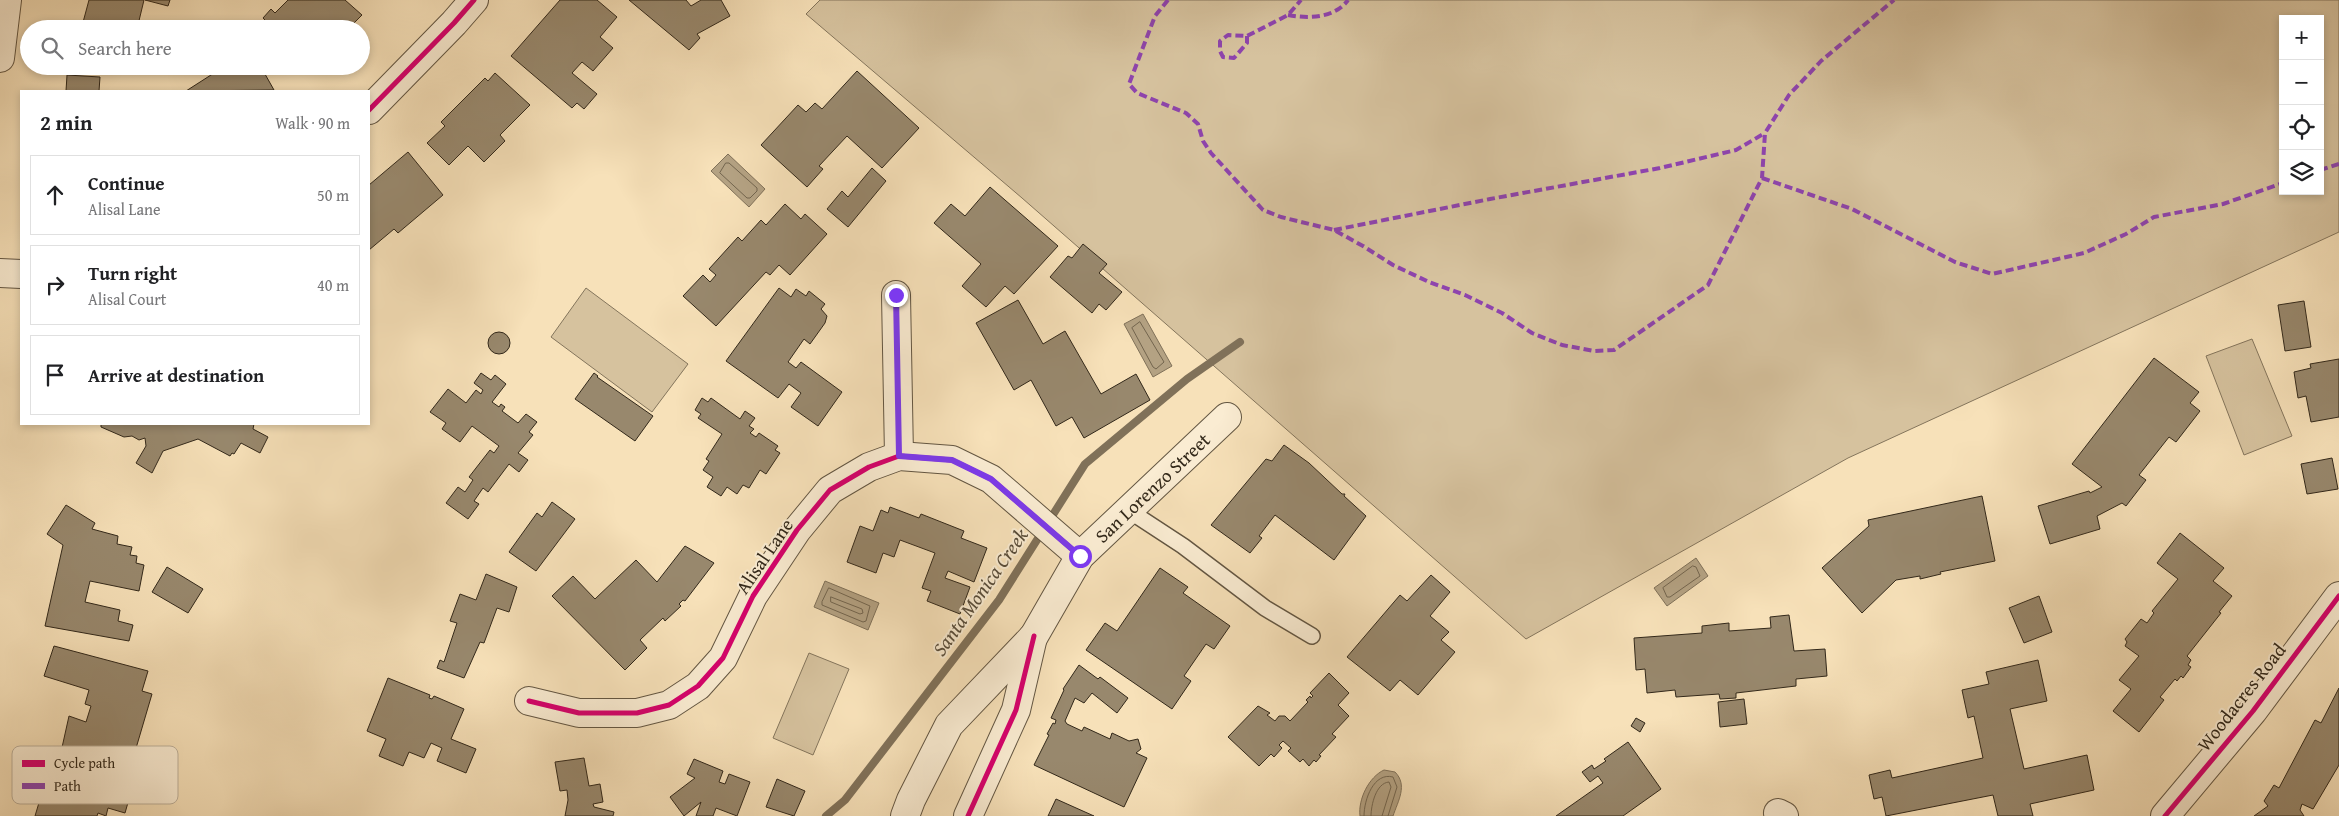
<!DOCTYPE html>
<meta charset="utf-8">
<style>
:root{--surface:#fff;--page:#f2f2f2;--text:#202124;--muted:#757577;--line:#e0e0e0}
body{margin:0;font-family:"Gentium Book Plus",serif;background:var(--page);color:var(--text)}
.controls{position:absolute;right:15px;top:15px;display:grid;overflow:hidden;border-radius:0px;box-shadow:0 2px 8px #0003}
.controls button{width:45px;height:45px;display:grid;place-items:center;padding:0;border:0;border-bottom:1px solid var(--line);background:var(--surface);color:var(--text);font:25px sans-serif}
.stop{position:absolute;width:15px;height:15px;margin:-11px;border:4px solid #7c3aed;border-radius:50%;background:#fff}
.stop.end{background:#7c3aed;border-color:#fff;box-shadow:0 1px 5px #0008}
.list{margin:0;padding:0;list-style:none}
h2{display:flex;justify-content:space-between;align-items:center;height:65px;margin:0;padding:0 20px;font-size:21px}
h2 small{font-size:16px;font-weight:400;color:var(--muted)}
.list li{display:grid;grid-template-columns:32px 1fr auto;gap:15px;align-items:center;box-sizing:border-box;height:80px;margin:0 10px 10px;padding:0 10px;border:1px solid var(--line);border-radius:0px}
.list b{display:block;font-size:19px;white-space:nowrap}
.list p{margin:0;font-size:16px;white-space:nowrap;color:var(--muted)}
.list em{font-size:16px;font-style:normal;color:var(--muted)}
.icon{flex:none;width:28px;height:28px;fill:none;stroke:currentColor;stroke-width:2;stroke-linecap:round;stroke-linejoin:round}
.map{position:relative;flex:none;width:2339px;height:816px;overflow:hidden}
.search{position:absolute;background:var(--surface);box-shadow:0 2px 8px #0003;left:20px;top:20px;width:350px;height:55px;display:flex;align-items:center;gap:12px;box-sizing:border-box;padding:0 18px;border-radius:28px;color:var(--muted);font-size:19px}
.panel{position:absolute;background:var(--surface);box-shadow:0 2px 8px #0003;left:20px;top:90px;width:350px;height:335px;border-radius:0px}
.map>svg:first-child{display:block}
</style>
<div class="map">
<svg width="2339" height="816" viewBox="0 0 2339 816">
<rect width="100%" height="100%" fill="#f7e1b9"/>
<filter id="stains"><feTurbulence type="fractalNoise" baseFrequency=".004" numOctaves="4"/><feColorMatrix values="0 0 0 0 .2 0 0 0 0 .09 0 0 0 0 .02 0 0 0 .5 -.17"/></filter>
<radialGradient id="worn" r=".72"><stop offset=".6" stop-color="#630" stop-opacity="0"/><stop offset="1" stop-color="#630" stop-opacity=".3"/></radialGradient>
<g fill="#d6c29e" stroke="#84755c" fill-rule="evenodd">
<path d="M820,0H2339V232L1848,458L1526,639L1022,198L806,14ZM2283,19H2320V191H2283Z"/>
<polygon points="586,288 688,364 652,412 551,337"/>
<polygon points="2252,339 2292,436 2244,455 2206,356"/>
<polygon points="809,653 849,669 813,755 773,738"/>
</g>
<g fill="#b4a283" stroke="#807159">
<polygon points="728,154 765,189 749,207 711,171"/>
<polygon points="1143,314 1172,366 1153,377 1124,324"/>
<polygon points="1696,558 1708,576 1667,606 1654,588"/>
<polygon points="825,581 879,603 868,630 814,607"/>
<path d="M1384,770L1395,772C1408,785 1398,801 1393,816H1360C1358,799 1369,777 1384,770Z"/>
</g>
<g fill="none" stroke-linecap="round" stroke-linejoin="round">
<g stroke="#73654e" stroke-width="1">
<polygon points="726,163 729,163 757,188 757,191 750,198 747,198 720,173"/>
<polygon points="1140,322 1164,362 1156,369 1153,367 1132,328"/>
<polygon points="1693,566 1696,567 1700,576 1670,597 1667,597 1663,588"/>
<polygon points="829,588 870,606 866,621 863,622 822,605 822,602"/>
<polygon points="831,597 862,609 863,613 860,614 831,602"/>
<path d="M1364,816C1364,799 1374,772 1393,777L1397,787L1388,816"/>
<path d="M1371,816C1371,805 1376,783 1389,782L1391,787L1382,816"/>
</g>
<polyline stroke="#807159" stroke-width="8" points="826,816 845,800 999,600 1085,464 1187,379 1240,342"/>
</g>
<g fill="#98886d" stroke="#32281a">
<polygon points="89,0 144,0 137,29 75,29 76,25 82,26"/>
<polygon points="145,0 170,0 168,6"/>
<polygon points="288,0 345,0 362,15 348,29 263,29 260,26 265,20 263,18 271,9 275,13"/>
<polygon points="560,0 597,0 617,17 600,37 613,48 593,71 582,62 572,73 597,94 584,109 577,103 572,108 511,56"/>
<polygon points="629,0 686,0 691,6 701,0 721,0 730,16 697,34 700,38 689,50"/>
<polygon points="225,66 261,67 274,90 186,91"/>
<polygon points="857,71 919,128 882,168 847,136 819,166 823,169 807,187 761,145 798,105 806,112 815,103 822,109"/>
<polygon points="495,73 530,105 500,135 505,141 484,162 468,146 449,165 427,143 445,126 441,122 485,78 488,81"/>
<polygon points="67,75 100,77 99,91 66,91"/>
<polygon points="408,152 443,195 398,233 394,229 369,250 369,185"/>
<polygon points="872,168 886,181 848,227 827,209 842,191 848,197"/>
<polygon points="990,187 1058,246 1014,294 1005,286 986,307 962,286 981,264 934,223 951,204 965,216"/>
<polygon points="785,204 801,219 805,214 827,234 790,275 779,265 770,275 766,272 716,326 683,296 703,275 710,282 716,275 709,269 738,237 742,241 761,220 766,225"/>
<polygon points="1083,244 1107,264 1099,273 1122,292 1106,310 1099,304 1092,313 1050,277 1068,256 1072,258"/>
<polygon points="779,288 791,297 796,289 806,296 809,291 825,304 821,309 827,316 825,323 810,344 804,339 788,362 796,368 801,362 842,392 818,426 791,407 801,393 789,384 778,398 726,361"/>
<polygon points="1018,300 1043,344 1065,331 1101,394 1136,374 1150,400 1084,438 1072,417 1056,426 1031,380 1014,390 976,323"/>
<polygon points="2304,301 2311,347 2285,351 2278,305"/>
<circle cx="499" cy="343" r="11"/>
<polygon points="2154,358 2199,392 2190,403 2200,411 2176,442 2169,437 2139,475 2146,480 2126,506 2122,503 2097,516 2100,529 2050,544 2038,506 2089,491 2090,493 2102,487 2072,464"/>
<polygon points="2339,359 2339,417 2311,422 2306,396 2298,398 2294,372 2311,368 2310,364"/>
<polygon points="481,373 491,380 495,375 506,384 492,402 499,407 501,404 505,407 502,411 518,423 526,414 537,422 529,432 533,435 518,453 528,460 519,472 509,464 488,492 483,488 474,501 479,504 468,519 446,503 458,487 465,492 473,480 469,477 490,450 494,453 499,446 472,426 460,442 442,429 446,423 430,412 448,389 466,403 476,390 481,394 483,390 474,383"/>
<polygon points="594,373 598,376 597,377 653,416 635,441 575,399"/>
<polygon points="702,398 708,402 711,398 740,419 745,411 755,418 749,426 754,429 750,433 756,437 759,433 778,446 775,450 780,453 766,474 760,470 749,488 743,485 737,494 727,487 721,496 707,487 713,477 703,470 709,461 706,459 722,434 698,418 701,414 695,410"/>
<polygon points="101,424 254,424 253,429 268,437 260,453 241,443 234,454 232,453 230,456 198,439 163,451 152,473 136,463 146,446 145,438 139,440 132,436 124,437 101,427"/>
<polygon points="1284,445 1309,463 1342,494 1345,494 1344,496 1366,516 1334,560 1275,515 1259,536 1262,538 1250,553 1211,525 1266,459 1272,461"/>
<polygon points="2332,458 2338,489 2307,494 2301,464"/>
<polygon points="1982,496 1995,561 1940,572 1941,574 1920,579 1920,576 1896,580 1862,613 1822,568 1869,526 1868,520"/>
<polygon points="552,502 575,519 536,571 509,552 537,513 542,517"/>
<polygon points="66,505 95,523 92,529 118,536 117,544 132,547 130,555 137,556 136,563 144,565 139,591 90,581 85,602 120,610 118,621 133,625 129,641 45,626 63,545 47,534"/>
<polygon points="890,507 919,518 921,514 964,531 961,538 987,548 974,582 948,571 945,578 970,587 960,614 927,601 931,591 922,588 935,553 900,540 894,557 883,553 876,573 847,562 860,526 873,531 881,510 888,513"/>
<polygon points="2180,533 2224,568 2213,581 2232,596 2219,612 2221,613 2187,656 2191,660 2188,665 2191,667 2183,678 2181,676 2177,681 2175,679 2160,697 2164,700 2139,732 2113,711 2131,689 2119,680 2139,656 2125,646 2127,642 2125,639 2141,619 2147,623 2154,613 2152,611 2178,579 2157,563"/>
<polygon points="685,546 714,563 685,601 683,600 679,604 681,606 665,621 663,618 640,640 647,648 625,670 552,596 573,576 595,599 636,560 657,582"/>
<polygon points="167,567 203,589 188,613 152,592"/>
<polygon points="1160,568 1188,587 1183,593 1230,626 1214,649 1206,644 1184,676 1191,681 1172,709 1086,650 1105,623 1117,631"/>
<polygon points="486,574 517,587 509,612 497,608 484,643 480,642 464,678 437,668 440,660 444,662 457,623 450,621 460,594 476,600"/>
<polygon points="1431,575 1450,592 1430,616 1449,632 1441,640 1455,652 1418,695 1400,680 1390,691 1347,657 1400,595 1407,601"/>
<polygon points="2039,596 2052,632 2024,643 2009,608"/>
<polygon points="1789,615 1794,651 1825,649 1827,676 1796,679 1796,686 1736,693 1736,698 1720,699 1719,694 1676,697 1675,690 1647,693 1645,669 1636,670 1634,638 1702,633 1702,626 1729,623 1729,631 1771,628 1770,617"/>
<polygon points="54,646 148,671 142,691 152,694 129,772 61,752 69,716 86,722 91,706 85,704 89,690 44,676"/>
<polygon points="2038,660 2047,701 2010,709 2024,769 2087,755 2094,790 2030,804 2033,816 1998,816 1993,795 1886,816 1882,797 1874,799 1869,775 1890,770 1892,778 1983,758 1974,716 1968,718 1962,690 1989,684 1986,672"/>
<polygon points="1079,665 1098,679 1100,677 1128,698 1117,713 1092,693 1084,703 1075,698 1065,721 1067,724 1082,731 1084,727 1110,739 1112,733 1129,741 1138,739 1141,749 1136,753 1147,758 1124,807 1034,765 1049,735 1047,734 1053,723 1055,724 1056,720 1051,718 1064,690 1063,689"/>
<polygon points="1329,673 1349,693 1338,705 1349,716 1332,734 1336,737 1319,755 1321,756 1316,762 1314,760 1309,766 1303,759 1300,762 1288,751 1291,748 1283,741 1279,745 1282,748 1274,757 1271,754 1259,766 1228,737 1258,706 1270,713 1267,715 1275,721 1279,716 1285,716 1290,721 1308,702 1306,700 1310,696 1311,698 1313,696 1310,693"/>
<polygon points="388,678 430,695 429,698 432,699 434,696 464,709 451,739 476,749 466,773 437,761 442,748 431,743 424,758 409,752 403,766 379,756 386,739 367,731"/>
<polygon points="2339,688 2339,765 2313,809 2302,804 2300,810 2304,816 2254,816 2268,806 2264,801 2274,785 2279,788 2315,720 2321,723"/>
<polygon points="1744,699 1747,724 1720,727 1718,702"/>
<polygon points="1636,718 1645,723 1640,732 1631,726"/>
<polygon points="1628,742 1661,789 1623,816 1556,816 1603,783 1598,776 1590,782 1582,772 1592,765 1594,769 1606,761 1604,759"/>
<polygon points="584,758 589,786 600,784 603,802 593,804 594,807 614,812 613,816 565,816 568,800 567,790 560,791 555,762"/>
<polygon points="694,759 723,771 719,782 725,784 729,774 750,782 737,816 716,808 713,816 696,816 701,802 684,816 670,797 695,778 687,774"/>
<polygon points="37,770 60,777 61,771 131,792 125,813 108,808 106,816 98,813 97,816 35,816 41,796 29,792"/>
<polygon points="777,779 805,791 794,816 766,807"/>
<polygon points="1056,799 1094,816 1048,816"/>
</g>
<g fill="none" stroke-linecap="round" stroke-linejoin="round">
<g stroke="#635642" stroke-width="18">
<polyline id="lane" points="1128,510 1183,546 1265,608 1312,636"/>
</g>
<g stroke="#635642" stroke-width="30">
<g id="street">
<polyline points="0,58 7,0"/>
<polyline points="369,110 454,23 474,0"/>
<polyline points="0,273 21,274"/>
<polyline points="896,295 899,456"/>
<polyline points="529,701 579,713 637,713 669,705 698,686 723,658 753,596 797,530 830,490 869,467 899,456 952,460 991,479 1080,556"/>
<polyline points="1778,813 1784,816"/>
<path id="s1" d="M905,816L911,800L949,725L1034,636L1080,556L1227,417"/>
<polyline points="968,816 1016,710 1033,637"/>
<polyline points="2165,816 2253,711 2339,596"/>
</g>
</g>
<use href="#lane" stroke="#faecd2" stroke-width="15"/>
<use href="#street" stroke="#faecd2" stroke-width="28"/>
<g stroke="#8e44ad" stroke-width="4" stroke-dasharray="8 4" stroke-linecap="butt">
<polyline points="1168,0 1155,16 1129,84 1137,93 1186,113 1198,124 1203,141 1211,153 1263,210 1281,217 1334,230 1363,246 1393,265 1429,282 1465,295 1502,313 1532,333 1562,345 1594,351 1614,350 1708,285 1762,178 1765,133 1789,95 1821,61 1894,0"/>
<path d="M1288,15C1309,19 1335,18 1348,0"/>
<polyline points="1247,36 1247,43 1234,58 1223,57 1220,51 1220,41 1228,35 1247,36 1288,15 1301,0"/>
<polyline points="2320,170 2339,164"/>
<polyline points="1762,178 1852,209 1955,262 1992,274 2084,253 2126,234 2154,217 2223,204 2283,183"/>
<polyline points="1334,230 1490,199 1660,168 1736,150 1765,133"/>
</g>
<g stroke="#faecd2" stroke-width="8">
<g id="cycleway">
<polyline points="369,110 454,23 474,0"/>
<polyline points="529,701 579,713 637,713 669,705 698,686 723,658 753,596 797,530 830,490 869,467 899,456 952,460 991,479 1080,556"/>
<polyline points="968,816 1016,710 1034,636"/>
<polyline points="2165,816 2253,711 2339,596"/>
</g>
</g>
<use href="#cycleway" stroke="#d6006c" stroke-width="5"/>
</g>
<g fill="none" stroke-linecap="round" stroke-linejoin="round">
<polyline stroke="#7c3aed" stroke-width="6" points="896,295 899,456 952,460 991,479 1080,556"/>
</g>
<g text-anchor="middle" stroke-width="4" stroke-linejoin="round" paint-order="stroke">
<g font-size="19" fill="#32281a" stroke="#faecd2">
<text dy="7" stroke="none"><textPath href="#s1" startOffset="416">San Lorenzo Street</textPath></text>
<text transform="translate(764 556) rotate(-56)" y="7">Alisal Lane</text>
<text transform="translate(2241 697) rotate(-52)" y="7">Woodacres Road</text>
</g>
<g font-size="20" font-style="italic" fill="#594d3a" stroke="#faecd2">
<text transform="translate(980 592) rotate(-55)" y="7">Santa Monica Creek</text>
</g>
</g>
<rect x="12" y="746" width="166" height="58" rx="8" fill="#faecd2" stroke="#beb19b" stroke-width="1"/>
<rect x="22" y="760" width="23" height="7" fill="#d6006c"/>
<rect x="22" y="783" width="23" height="6" fill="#8e44ad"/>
<g font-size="14" fill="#32281a">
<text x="54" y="768">Cycle path</text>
<text x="54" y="791">Path</text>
</g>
<rect width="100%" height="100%" filter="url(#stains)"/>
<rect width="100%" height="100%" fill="url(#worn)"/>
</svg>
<div class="controls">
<button>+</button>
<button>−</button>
<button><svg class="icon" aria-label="locate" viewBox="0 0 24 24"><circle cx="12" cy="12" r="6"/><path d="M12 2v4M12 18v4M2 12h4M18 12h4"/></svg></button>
<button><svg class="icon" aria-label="layers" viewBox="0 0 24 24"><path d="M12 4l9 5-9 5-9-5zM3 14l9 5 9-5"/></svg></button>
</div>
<div class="stop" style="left:1080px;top:556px"></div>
<div class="stop end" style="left:896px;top:295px"></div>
<div class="search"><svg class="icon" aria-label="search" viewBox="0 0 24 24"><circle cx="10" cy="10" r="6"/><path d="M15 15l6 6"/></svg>Search here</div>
<section class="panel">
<h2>2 min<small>Walk · 90 m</small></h2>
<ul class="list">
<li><svg class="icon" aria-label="ahead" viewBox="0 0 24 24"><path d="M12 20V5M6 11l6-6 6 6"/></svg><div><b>Continue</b><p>Alisal Lane</p></div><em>50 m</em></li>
<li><svg class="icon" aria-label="right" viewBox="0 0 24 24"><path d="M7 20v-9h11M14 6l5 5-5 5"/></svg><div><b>Turn right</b><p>Alisal Court</p></div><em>40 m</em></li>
<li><svg class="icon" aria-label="arrive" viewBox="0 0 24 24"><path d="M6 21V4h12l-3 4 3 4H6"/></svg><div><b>Arrive at destination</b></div></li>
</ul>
</section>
</div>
